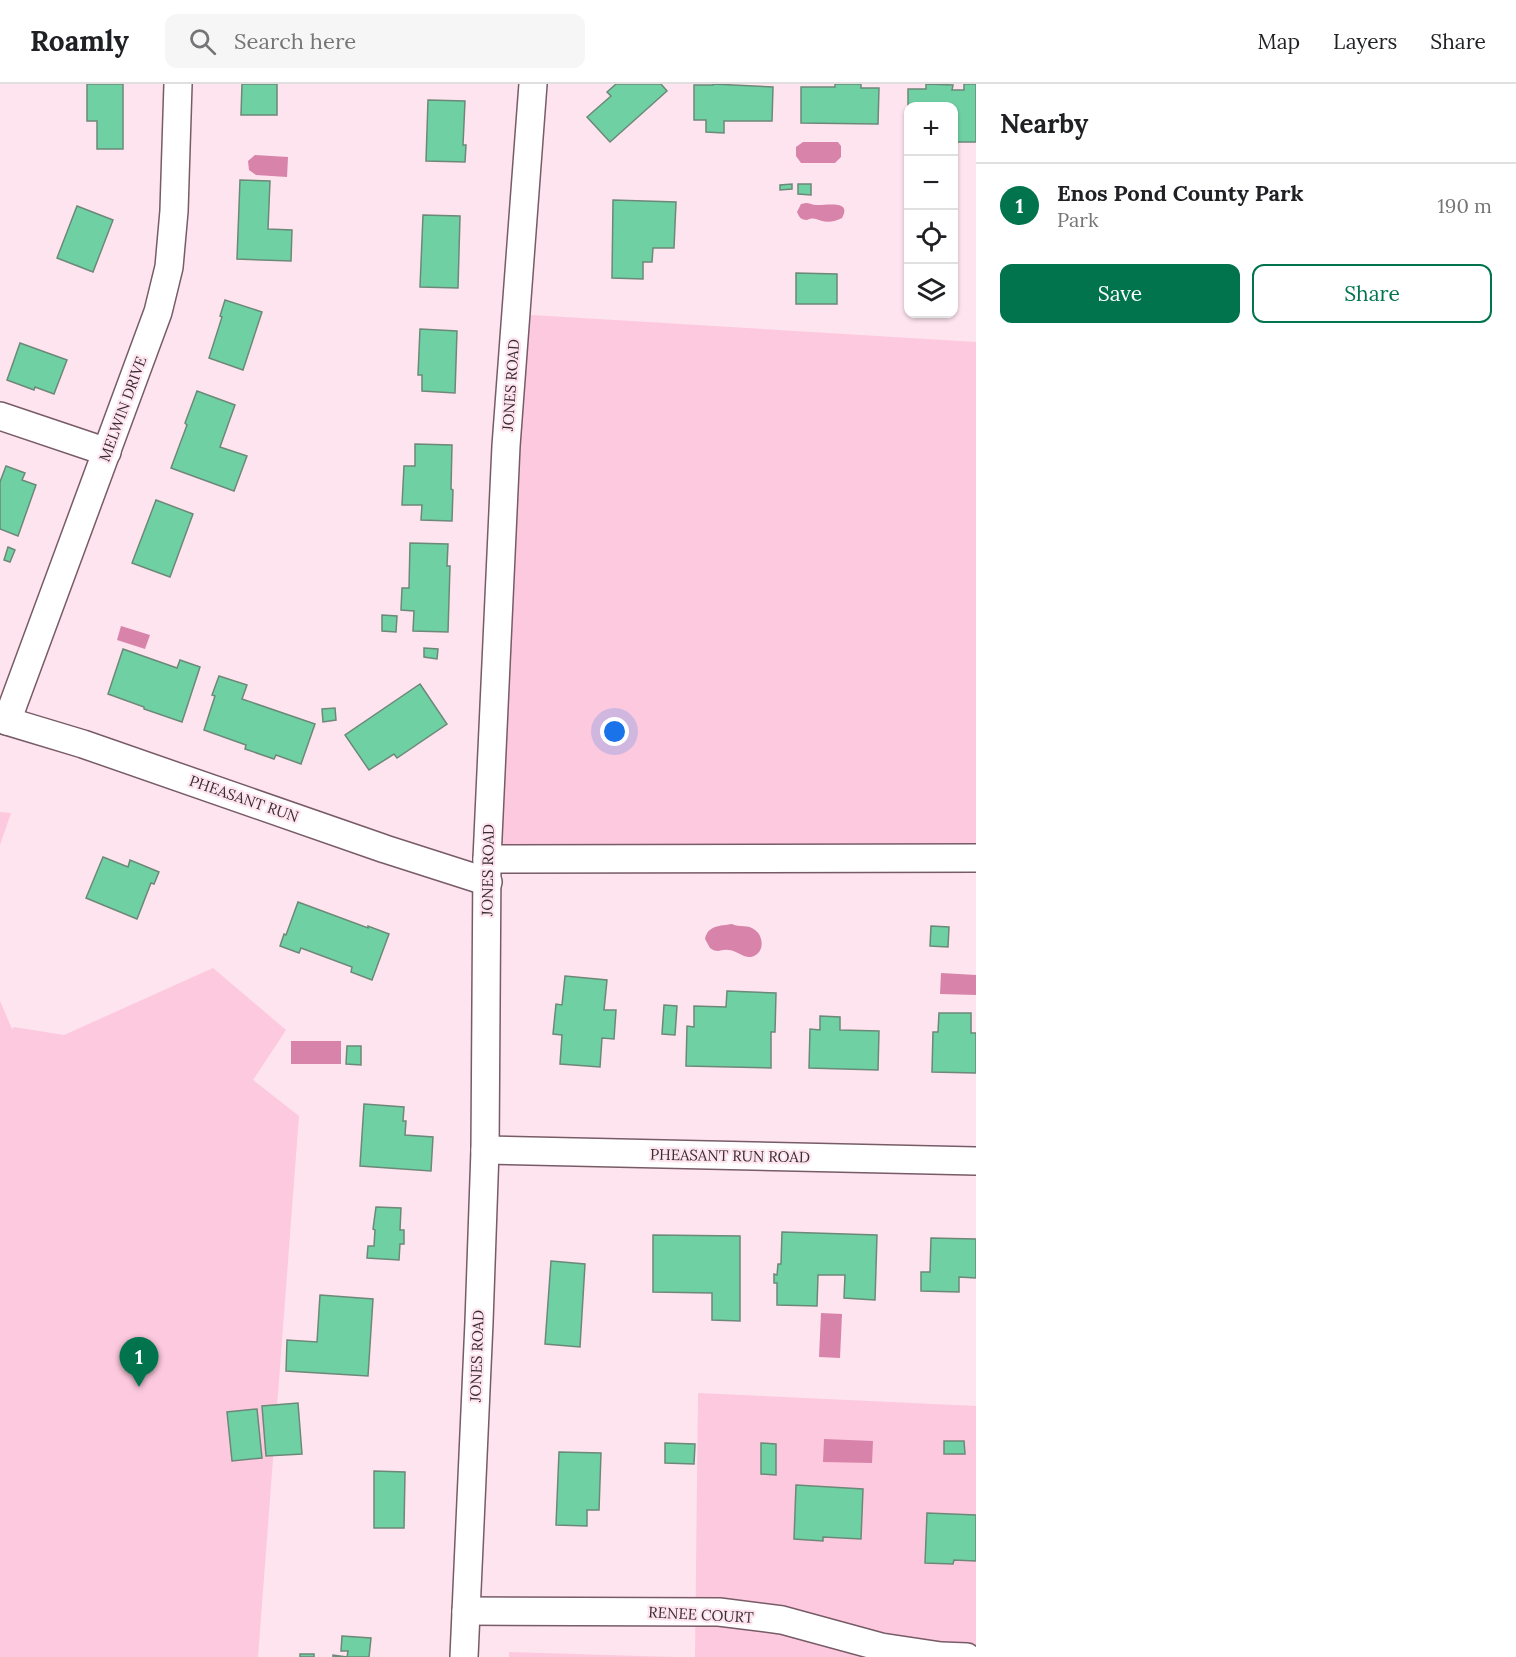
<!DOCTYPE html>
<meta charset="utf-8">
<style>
:root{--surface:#fff;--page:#f6f6f6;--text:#202124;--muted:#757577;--line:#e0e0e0;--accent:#01744e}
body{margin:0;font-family:Lora,serif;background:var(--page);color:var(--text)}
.controls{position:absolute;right:18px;top:18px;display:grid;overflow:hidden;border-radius:12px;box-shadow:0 2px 4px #0004}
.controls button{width:54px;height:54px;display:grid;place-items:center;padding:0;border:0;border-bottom:2px solid var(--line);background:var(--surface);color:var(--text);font:30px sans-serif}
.you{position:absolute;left:615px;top:648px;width:21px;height:21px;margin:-15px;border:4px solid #fff;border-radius:50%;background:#1a73e8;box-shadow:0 0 0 9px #1a73e833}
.badge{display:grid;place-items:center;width:39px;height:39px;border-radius:50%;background:var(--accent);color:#fff;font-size:20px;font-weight:700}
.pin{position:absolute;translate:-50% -50px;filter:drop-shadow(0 2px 3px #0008)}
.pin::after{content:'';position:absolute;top:32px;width:21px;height:18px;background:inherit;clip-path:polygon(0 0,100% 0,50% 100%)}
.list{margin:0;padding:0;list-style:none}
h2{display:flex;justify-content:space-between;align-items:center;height:78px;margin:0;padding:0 24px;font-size:26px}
h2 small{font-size:20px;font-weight:400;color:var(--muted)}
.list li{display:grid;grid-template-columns:39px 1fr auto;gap:18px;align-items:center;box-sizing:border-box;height:84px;padding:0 24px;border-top:2px solid var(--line)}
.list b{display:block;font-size:22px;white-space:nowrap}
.list p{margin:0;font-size:20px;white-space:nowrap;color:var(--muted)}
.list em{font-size:20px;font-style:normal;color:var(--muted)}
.actions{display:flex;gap:12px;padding:18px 24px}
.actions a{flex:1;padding:14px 0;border:2px solid var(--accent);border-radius:12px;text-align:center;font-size:21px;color:var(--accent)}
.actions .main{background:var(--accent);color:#fff}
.icon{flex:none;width:33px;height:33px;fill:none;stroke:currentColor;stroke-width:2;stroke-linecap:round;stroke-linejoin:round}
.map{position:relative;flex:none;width:976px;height:1573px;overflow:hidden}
header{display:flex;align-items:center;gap:36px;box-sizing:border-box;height:84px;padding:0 30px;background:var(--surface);border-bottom:2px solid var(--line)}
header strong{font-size:28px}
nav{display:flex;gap:33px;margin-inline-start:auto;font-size:21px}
.search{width:420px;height:54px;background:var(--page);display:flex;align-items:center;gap:15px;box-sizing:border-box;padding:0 21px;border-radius:12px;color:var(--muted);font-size:22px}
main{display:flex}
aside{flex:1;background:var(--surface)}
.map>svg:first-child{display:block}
</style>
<header>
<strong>Roamly</strong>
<div class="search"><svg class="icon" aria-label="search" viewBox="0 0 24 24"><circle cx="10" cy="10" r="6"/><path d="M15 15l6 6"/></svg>Search here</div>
<nav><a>Map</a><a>Layers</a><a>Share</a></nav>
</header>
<main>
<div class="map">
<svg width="976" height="1573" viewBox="0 0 976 1573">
<rect width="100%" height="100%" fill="#fee4ee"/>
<g fill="#fdc9de">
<polygon points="515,230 976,258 976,788 486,787"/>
<polygon points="0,728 11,729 0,761"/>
<polygon points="213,884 286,946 253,996 299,1032 258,1573 0,1573 0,917 12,945 14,943 64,951"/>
<polygon points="698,1309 976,1322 976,1573 695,1573"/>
<polygon points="509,1568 674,1573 509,1573"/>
</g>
<g fill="#d883aa">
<polygon points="803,58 838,58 841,62 841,73 835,79 801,79 796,72 796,63"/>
<polygon points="255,71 288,73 287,93 256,91 249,86 248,77"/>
<path d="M806,119C809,119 813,121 816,121C824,122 853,115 842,134C836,137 829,139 822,137C815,135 814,133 807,136C801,136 799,133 797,128L801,120Z"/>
<polygon points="121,542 150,551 145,565 117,556"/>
<path d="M732,840C740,844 748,840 755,846C764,852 765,870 751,873C743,874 736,866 728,866C720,865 719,870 710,864L705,855C708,841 720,842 732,840Z"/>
<polygon points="941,889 976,891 976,911 940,910"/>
<rect x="291" y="957" width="50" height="23"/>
<polygon points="821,1229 842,1230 840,1274 819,1273"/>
<polygon points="824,1355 873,1357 872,1379 823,1378"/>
</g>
<g fill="#6fd1a3" stroke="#6c8879" stroke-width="1.5">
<polygon points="87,0 123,0 123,65 97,65 97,37 87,37"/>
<polygon points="242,0 277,0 277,31 241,31"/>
<polygon points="616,0 661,0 667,7 610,58 587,33 611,12 607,8"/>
<polygon points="713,0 773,3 772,37 724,37 724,49 706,48 706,36 694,36 694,1 713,1"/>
<polygon points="835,0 861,0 861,4 879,4 878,40 801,39 801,3 835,3"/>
<polygon points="926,0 953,1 952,6 964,6 964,0 976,0 976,58 954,58 954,22 908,22 908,40 908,5 926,5"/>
<polygon points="428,16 465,17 463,61 466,61 465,78 426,77"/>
<polygon points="240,96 270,97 268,145 292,146 291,177 237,175"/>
<polygon points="792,100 792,105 780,106 780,101"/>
<polygon points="798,100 811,100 811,111 798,110"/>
<polygon points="613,116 676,118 674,164 653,164 652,178 643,178 643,195 612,194"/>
<polygon points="77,122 113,136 93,188 57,174"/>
<polygon points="423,131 460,132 458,204 420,203"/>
<polygon points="796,189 837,190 837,220 796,220"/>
<polygon points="225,216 262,228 243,286 209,274 222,233 220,232"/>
<polygon points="420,245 457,247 455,309 422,307 422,291 418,291"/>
<polygon points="20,259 67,276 54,310 35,303 34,306 7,296"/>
<polygon points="197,307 235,321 220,363 247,372 234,407 171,384 187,341 185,339"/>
<polygon points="415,360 452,361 451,405 453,406 452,437 421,436 422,421 402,421 404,382 415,382"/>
<polygon points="6,382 25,389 22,396 36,401 18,452 0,445 0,398"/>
<polygon points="156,416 193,430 170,493 132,479"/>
<polygon points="410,459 448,460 447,482 450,482 448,548 413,547 414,527 401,526 402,504 409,504"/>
<polygon points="8,463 15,466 10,478 4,476"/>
<polygon points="382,531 397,532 396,548 382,547"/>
<polygon points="424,564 438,565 437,575 424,573"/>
<polygon points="123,565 177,584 180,576 200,583 182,638 144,625 144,623 108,610"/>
<polygon points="219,592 247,601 242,615 315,640 301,680 276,671 274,675 245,665 246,661 204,646 215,612 212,611"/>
<polygon points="420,600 447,640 397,674 394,670 369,686 345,651"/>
<polygon points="335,624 336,636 323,638 322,625"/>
<polygon points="103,773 128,783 130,776 159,788 154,800 151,799 137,835 86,814"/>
<polygon points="298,818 368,844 368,842 389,850 372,896 351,888 352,883 301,864 299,869 280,862 284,850 286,851"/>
<polygon points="931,842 949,843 948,863 930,862"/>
<polygon points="565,892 607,896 604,926 616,926 614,955 602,954 600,983 560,980 562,951 553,950 556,920 562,921"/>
<polygon points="727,907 776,909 775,948 771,948 771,984 686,982 687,942 694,943 694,922 726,923"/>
<polygon points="664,921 677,922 675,951 662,950"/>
<polygon points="939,929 971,929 971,949 976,949 976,989 932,988 933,948 938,948"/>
<polygon points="820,932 840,933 840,946 879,947 878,986 809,984 810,945 820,946"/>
<polygon points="347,962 361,962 361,981 346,980"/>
<polygon points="364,1020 404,1023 403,1037 406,1037 405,1051 433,1053 431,1087 360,1082"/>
<polygon points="376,1123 401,1124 400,1146 404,1146 404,1160 400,1160 399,1176 367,1174 368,1162 374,1162 375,1146 373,1145"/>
<polygon points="782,1148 877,1151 875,1216 844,1214 845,1191 818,1191 817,1222 777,1221 777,1199 774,1199 774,1190 777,1191 778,1180 781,1180"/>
<polygon points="653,1151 740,1152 740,1237 712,1236 712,1209 653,1208"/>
<polygon points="931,1154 976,1155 976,1194 959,1193 959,1208 921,1207 921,1188 930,1188"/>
<polygon points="551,1177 585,1180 580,1263 545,1260"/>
<polygon points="320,1211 373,1215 368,1292 286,1287 287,1256 317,1258"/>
<polygon points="298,1319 302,1370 266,1372 262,1322"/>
<polygon points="257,1325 262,1374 232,1377 227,1328"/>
<polygon points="944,1357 964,1357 965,1370 944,1370"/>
<polygon points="665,1359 695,1360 694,1380 665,1379"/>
<polygon points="761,1359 776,1360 776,1391 761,1390"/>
<polygon points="559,1368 601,1369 599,1426 587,1426 587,1442 556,1441"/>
<polygon points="374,1387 405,1388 404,1444 374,1444"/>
<polygon points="796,1401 863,1405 861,1455 823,1453 823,1457 794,1455"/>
<polygon points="927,1429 976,1431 976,1477 954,1476 953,1480 925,1479"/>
<polygon points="342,1552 371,1554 369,1573 333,1573 333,1571 347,1573 348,1567 341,1567"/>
<rect x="300" y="1570" width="14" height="3"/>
</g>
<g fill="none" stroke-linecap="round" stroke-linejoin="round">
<g stroke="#775b67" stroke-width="30">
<g id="minor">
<polyline points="0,332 107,368"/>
<polyline points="0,635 83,660 385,765 488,798"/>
<polyline points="7,637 158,228 169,183 174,127 178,0"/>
<polyline points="487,775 976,774"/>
<polyline points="485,1066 976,1077"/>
<polyline points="466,1527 719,1528 782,1536 881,1563 941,1572 967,1573"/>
<polyline points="464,1573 479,1238 485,1066 487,775 506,362 533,0"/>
</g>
</g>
<use href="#minor" stroke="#fff" stroke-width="27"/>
</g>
<g text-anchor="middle" stroke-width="4.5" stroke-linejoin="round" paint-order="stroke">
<g font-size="15" fill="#392c31" stroke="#fee4ee">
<text transform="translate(511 301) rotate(-86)" y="5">JONES ROAD</text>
<text transform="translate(123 325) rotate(-70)" y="5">MELWIN DRIVE</text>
<text transform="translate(244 715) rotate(19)" y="5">PHEASANT RUN</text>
<text transform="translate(488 786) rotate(-89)" y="5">JONES ROAD</text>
<text transform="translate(730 1072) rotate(1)" y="5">PHEASANT RUN ROAD</text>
<text transform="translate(477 1272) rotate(-88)" y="5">JONES ROAD</text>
<text transform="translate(701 1531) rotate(3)" y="5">RENEE COURT</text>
</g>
</g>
</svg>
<div class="controls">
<button>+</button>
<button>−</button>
<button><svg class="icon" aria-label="locate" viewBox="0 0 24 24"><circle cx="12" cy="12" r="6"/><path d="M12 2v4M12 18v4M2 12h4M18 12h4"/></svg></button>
<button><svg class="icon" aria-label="layers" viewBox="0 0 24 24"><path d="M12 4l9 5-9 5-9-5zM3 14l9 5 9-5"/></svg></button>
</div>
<div class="you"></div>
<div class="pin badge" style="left:139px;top:1303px">1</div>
</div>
<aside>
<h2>Nearby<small></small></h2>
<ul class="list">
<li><span class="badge">1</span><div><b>Enos Pond County Park</b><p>Park</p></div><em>190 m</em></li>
</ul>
<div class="actions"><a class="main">Save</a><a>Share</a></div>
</aside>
</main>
